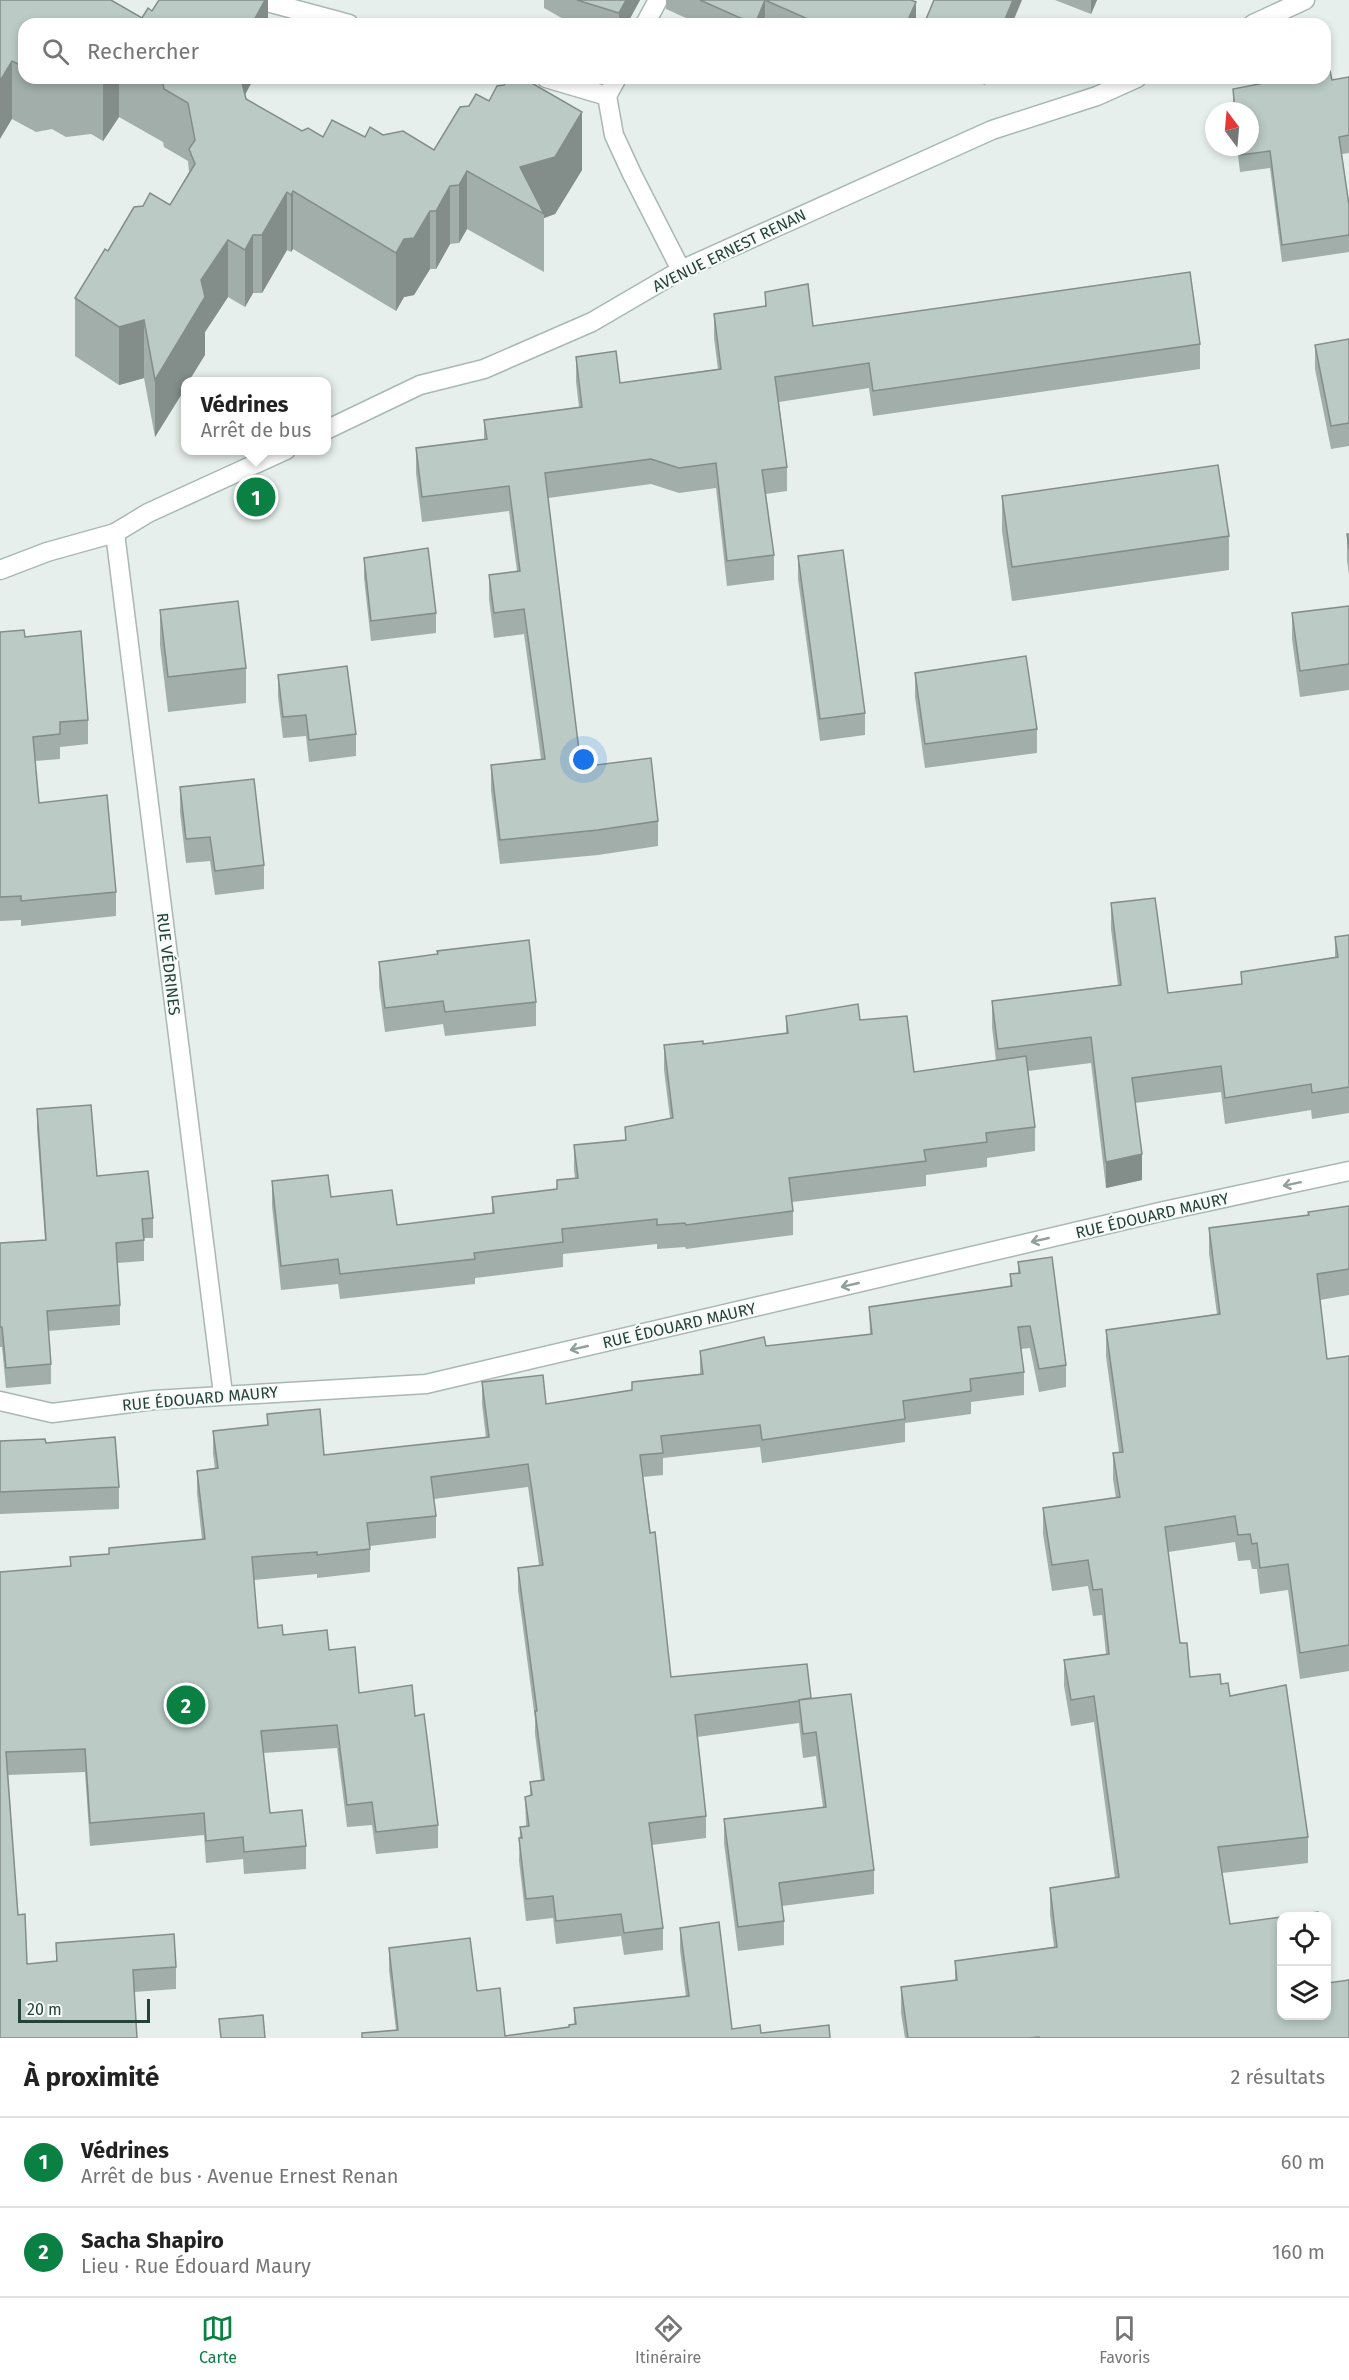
<!DOCTYPE html>
<html lang="fr">
<meta charset="utf-8">
<style>
:root{--surface:#fff;--page:#f6f6f6;--text:#222;--muted:#767676;--line:#e0e0e0;--accent:#0b8043}
body{margin:0;font-family:"Fira Sans",sans-serif;background:var(--page);color:var(--text)}
.controls{position:absolute;right:18px;bottom:18px;display:grid;overflow:hidden;border-radius:12px;box-shadow:0 3px 9px #0003}
.controls button{width:54px;height:54px;display:grid;place-items:center;padding:0;border:0;border-bottom:2px solid var(--line);background:var(--surface);color:var(--text);font:30px sans-serif}
.compass{position:absolute;left:1205px;top:102px;width:54px;height:54px;border-radius:50%;background:var(--surface);box-shadow:0 3px 9px #0003;rotate:344deg}
.scale{position:absolute;left:18px;bottom:15px;width:132px;box-sizing:border-box;padding-left:6px;border:3px solid #24423a;border-top:0;font-size:16px;line-height:21px;white-space:nowrap;color:#24423a;-webkit-text-stroke:4px #f7fbf9;paint-order:stroke}
.you{position:absolute;left:584px;top:760px;width:21px;height:21px;margin:-15px;border:4px solid #fff;border-radius:50%;background:#1a73e8;box-shadow:0 0 0 9px #1a73e833}
.badge{display:grid;place-items:center;width:39px;height:39px;border-radius:50%;background:var(--accent);color:#fff;font-size:20px;font-weight:700}
.pin{position:absolute;translate:-50% -50%;border:3px solid #fff;box-shadow:0 2px 6px #0006}
.popup{position:absolute;left:181px;top:377px;width:150px;height:78px;box-sizing:border-box;display:grid;place-content:center;border-radius:12px;background:var(--surface);filter:drop-shadow(0 2px 4px #0005);font-size:20px;white-space:nowrap;color:var(--muted)}
.popup b{font-size:22px;color:var(--text)}
.popup::after{content:'';position:absolute;left:50%;top:100%;margin-left:-12px;border:12px solid transparent;border-top-color:var(--surface)}
.list{margin:0;padding:0;list-style:none}
h2{display:flex;justify-content:space-between;align-items:center;height:78px;margin:0;padding:0 24px;font-size:26px}
h2 small{font-size:20px;font-weight:400;color:var(--muted)}
.list li{display:grid;grid-template-columns:39px 1fr auto;gap:18px;align-items:center;box-sizing:border-box;height:90px;padding:0 24px;border-top:2px solid var(--line)}
.list b{display:block;font-size:22px;white-space:nowrap}
.list p{margin:0;font-size:20px;white-space:nowrap;color:var(--muted)}
.list em{font-size:20px;font-style:normal;color:var(--muted)}
.icon{flex:none;width:33px;height:33px;fill:none;stroke:currentColor;stroke-width:2;stroke-linecap:round;stroke-linejoin:round}
.map{position:relative;flex:none;width:1349px;height:2038px;overflow:hidden}
.search{position:absolute;background:var(--surface);box-shadow:0 3px 9px #0003;left:18px;right:18px;top:18px;height:66px;display:flex;align-items:center;gap:15px;box-sizing:border-box;padding:0 21px;border-radius:18px;color:var(--muted);font-size:22px}
.sheet{height:258px;background:var(--surface)}
nav{display:flex;justify-content:space-around;align-items:center;box-sizing:border-box;height:84px;border-top:2px solid var(--line);background:var(--surface);font-size:16px;color:var(--muted)}
nav a{display:grid;justify-items:center;gap:3px}
nav .on{color:var(--accent)}
.map>svg:first-child{display:block}
</style>
<div class="map">
<svg width="1349" height="2038" viewBox="0 0 1349 2038">
<rect width="100%" height="100%" fill="#e6efeb"/>
<g fill="none" stroke-linecap="round" stroke-linejoin="round">
<g stroke="#a8b8b2" stroke-width="21">
<g id="minor">
<polyline points="260,0 349,24"/>
<polyline points="645,24 658,0"/>
<polyline points="546,78 607,96"/>
<polyline points="607,96 614,135 632,174 681,270"/>
<polyline points="607,96 617,78"/>
<polyline points="115,533 223,1394"/>
<polyline points="0,1401 52,1413 154,1400 426,1384 1164,1211 1349,1171"/>
</g>
</g>
<g stroke="#a8b8b2" stroke-width="21">
<g id="tertiary">
<polyline points="1253,24 1305,0"/>
<polyline points="326,430 420,385 484,369 592,322 681,270 992,130 1097,96 1137,78"/>
<polyline points="0,570 47,552 115,533 148,513 286,450"/>
</g>
</g>
<use href="#minor" stroke="#fff" stroke-width="18"/>
<use href="#tertiary" stroke="#fff" stroke-width="18"/>
</g>
<g fill="#a1aea9">
<polygon points="0,0 142,18 152,11 268,0 268,24 24,24 24,78 254,78 245,95 246,99 302,131 323,137 365,137 383,135 434,150 582,170 555,214 544,218 544,272 467,229 459,243 450,244 436,269 430,269 414,295 404,297 396,311 293,249 291,252 287,250 262,293 253,293 245,307 228,297 205,332 205,355 186,381 186,387 155,437 144,378 119,385 75,356 75,298 108,251 170,205 189,172 188,161 164,147 163,142 119,117 103,141 91,134 66,137 52,129 36,132 12,119"/>
<polygon points="544,0 640,0 627,24 575,24 567,21 544,8"/>
<polygon points="666,0 911,0 916,24 699,24 666,9"/>
<polygon points="1055,0 1097,0 1091,14"/>
<polygon points="1349,77 1349,153 1342,154 1349,205 1349,252 1282,262 1270,168 1240,172 1237,147 1250,147 1250,111 1233,111 1233,89 1332,80"/>
<polygon points="952,78 960,78 959,81"/>
<polygon points="969,78 988,78 985,85"/>
<polygon points="765,292 813,326 1200,344 1200,369 873,416 869,388 779,402 787,467 787,491 766,494 774,555 774,580 727,586 716,488 679,493 651,484 548,498 581,767 658,821 658,846 598,855 500,864 491,790 491,765 541,759 524,634 494,638 489,599 489,575 517,571 509,511 422,522 416,473 416,448 484,439 484,420 579,407 576,382 576,357 620,383 718,369 714,338 714,314 765,306"/>
<polygon points="1349,339 1349,446 1331,449 1315,369 1315,345"/>
<polygon points="1002,496 1229,536 1229,570 1012,601 1002,531"/>
<polygon points="1347,534 1349,534 1349,575 1347,560"/>
<polygon points="798,556 865,713 865,735 820,741 798,579"/>
<polygon points="364,558 436,613 436,633 371,641 364,578"/>
<polygon points="1349,606 1349,690 1300,697 1292,639 1292,613"/>
<polygon points="160,610 246,668 246,703 168,712 160,645"/>
<polygon points="0,632 25,637 88,720 88,744 60,747 60,759 35,761 39,803 116,892 116,916 21,926 21,920 0,921"/>
<polygon points="915,673 1037,729 1037,753 925,768 915,697"/>
<polygon points="278,675 356,734 356,756 309,762 306,736 283,738 278,697"/>
<polygon points="180,787 264,865 264,889 215,895 210,861 186,863 180,812"/>
<polygon points="1111,903 1168,993 1241,984 1241,972 1335,957 1335,937 1349,935 1349,1113 1312,1119 1311,1110 1225,1124 1221,1092 1135,1103 1142,1180 1106,1188 1091,1063 1028,1071 1035,1127 1035,1151 987,1158 987,1167 926,1175 926,1186 792,1202 793,1211 793,1235 686,1249 685,1247 657,1249 657,1244 563,1254 563,1267 475,1278 475,1284 340,1299 338,1284 281,1290 272,1206 272,1181 331,1197 397,1225 492,1213 492,1197 557,1189 557,1180 575,1178 574,1170 574,1145 625,1140 625,1127 670,1118 664,1070 664,1045 703,1044 786,1034 786,1016 860,1020 914,1072 996,1061 992,1027 992,1001 1118,985 1111,929"/>
<polygon points="379,962 536,1002 536,1026 445,1036 443,1024 385,1032 379,986"/>
<polygon points="37,1109 97,1176 153,1218 153,1238 144,1238 144,1261 117,1263 120,1305 120,1325 48,1331 51,1364 51,1384 6,1388 2,1347 0,1347 0,1243 45,1240 37,1129"/>
<polygon points="1349,1206 1349,1295 1320,1300 1327,1359 1349,1356 1349,1671 1300,1679 1288,1590 1260,1594 1257,1569 1252,1569 1250,1560 1238,1561 1235,1542 1168,1552 1180,1643 1190,1677 1221,1684 1230,1696 1308,1837 1308,1863 1222,1873 1230,1924 1328,1983 1349,2038 905,2038 901,2013 901,1987 955,1981 955,1961 1054,1947 1050,1914 1050,1888 1115,1878 1094,1722 1071,1726 1064,1686 1064,1660 1106,1654 1102,1615 1093,1616 1088,1586 1052,1591 1043,1534 1043,1508 1116,1498 1113,1479 1113,1453 1119,1452 1106,1356 1106,1330 1217,1314 1209,1254 1209,1228 1308,1215"/>
<polygon points="1018,1262 1066,1365 1066,1387 1039,1392 1030,1348 1021,1349 1024,1372 1024,1395 971,1402 971,1414 905,1423 905,1442 762,1463 760,1447 663,1458 663,1475 643,1477 671,1677 811,1698 874,1870 874,1894 782,1906 784,1921 784,1945 738,1951 724,1843 724,1819 823,1807 816,1756 803,1758 799,1723 697,1737 706,1816 706,1838 652,1845 663,1928 663,1950 624,1955 621,1936 556,1944 553,1918 526,1921 519,1861 520,1827 526,1826 525,1797 530,1796 530,1782 541,1781 535,1734 535,1719 518,1590 518,1568 539,1565 528,1487 434,1499 436,1516 436,1538 370,1546 370,1572 317,1578 317,1574 254,1580 258,1628 283,1635 329,1650 359,1693 415,1716 438,1825 438,1848 376,1854 372,1825 347,1827 337,1748 263,1753 270,1813 306,1846 306,1869 244,1874 243,1859 206,1863 204,1835 90,1846 85,1772 8,1775 18,1915 27,1964 56,1961 56,1943 176,1967 176,1989 134,1992 0,2038 0,1572 70,1566 70,1557 109,1554 202,1539 197,1493 197,1471 215,1469 213,1453 213,1431 267,1425 267,1414 324,1455 486,1438 482,1404 482,1382 546,1404 632,1391 632,1382 700,1374 700,1351 766,1346 870,1334 869,1307 1010,1287 1010,1274 1018,1273"/>
<polygon points="0,1441 46,1443 119,1487 119,1509 0,1514"/>
<polygon points="680,1928 732,2029 761,2033 830,2038 362,2038 362,2033 396,2030 389,1970 389,1948 477,1991 505,2036 569,2027 574,2024 574,2008 686,1997 680,1950"/>
</g>
<g fill="#838d89">
<polygon points="265,0 268,0 268,24 252,24"/>
<polygon points="626,0 640,0 627,24 619,24 619,13"/>
<polygon points="765,0 765,24 755,24"/>
<polygon points="1013,0 1022,0 1012,24 1003,24"/>
<polygon points="1091,0 1097,0 1091,14"/>
<polygon points="916,2 916,24 906,24"/>
<polygon points="12,61 12,119 0,139 0,81"/>
<polygon points="106,78 119,78 119,117 103,141 103,83"/>
<polygon points="234,78 254,78 234,114"/>
<polygon points="582,112 582,170 555,214 544,218 544,214 520,167"/>
<polygon points="467,171 467,229 459,243 459,185"/>
<polygon points="450,186 450,244 436,269 436,211"/>
<polygon points="293,191 293,249 291,252 291,195"/>
<polygon points="287,192 287,250 262,293 262,235"/>
<polygon points="430,211 430,269 414,295 404,297 396,311 396,253 404,239"/>
<polygon points="253,235 253,293 245,307 245,250"/>
<polygon points="228,240 228,297 205,332 205,355 189,381 186,381 186,387 155,437 155,380 201,280"/>
<polygon points="144,320 144,378 119,385 119,327"/>
<polygon points="1142,1154 1142,1180 1106,1188 1106,1162"/>
</g>
<g fill="#bbcac4" stroke="#838d89" stroke-width="1.5">
<polygon points="0,0 111,0 142,18 148,8 152,11 159,0 265,0 252,24 24,24 24,67 12,61 0,81"/>
<polygon points="577,0 626,0 619,13"/>
<polygon points="700,0 911,0 916,2 906,24 839,24 831,21 830,24 819,24 765,0 755,24 754,24"/>
<polygon points="934,0 1013,0 1003,24 924,24"/>
<polygon points="1330,71 1332,80 1349,77 1349,135 1339,137 1349,205 1349,235 1282,245 1270,151 1240,155 1239,147 1250,147 1250,111 1235,111 1233,89 1291,78 1325,78 1325,72"/>
<polygon points="94,78 106,78 103,83"/>
<polygon points="152,78 241,78 246,99 302,131 308,128 323,137 332,120 365,137 370,127 383,135 403,131 434,150 460,107 469,106 476,94 489,101 497,86 504,85 509,78 523,78 582,112 555,157 520,167 544,214 467,171 459,185 450,186 436,211 430,211 414,238 404,239 396,253 293,191 291,195 287,192 262,235 253,235 245,250 228,240 201,280 205,297 155,380 144,320 119,327 75,298 105,249 108,251 134,207 143,206 150,193 170,205 195,164 189,149 195,140 188,103 164,89 163,84"/>
<polygon points="1190,272 1200,344 873,391 869,363 775,377 787,467 762,470 774,555 727,561 716,463 679,468 651,459 545,473 581,767 651,758 658,821 598,830 500,840 491,765 545,759 524,609 494,613 489,575 520,571 509,486 422,497 416,448 487,439 484,420 582,407 576,357 616,351 620,383 721,369 714,314 766,306 765,292 808,284 813,326"/>
<polygon points="1349,339 1349,423 1331,426 1315,345"/>
<polygon points="1218,465 1229,536 1012,567 1002,496"/>
<polygon points="1347,534 1349,534 1349,549"/>
<polygon points="428,548 436,613 371,621 364,558"/>
<polygon points="843,550 865,713 820,719 798,556"/>
<polygon points="238,601 246,668 168,677 160,610"/>
<polygon points="1349,606 1349,664 1300,671 1292,613"/>
<polygon points="24,630 25,637 81,631 88,720 60,722 60,734 33,737 39,803 107,795 116,892 21,901 21,896 0,897 0,632"/>
<polygon points="1026,656 1037,729 925,744 915,673"/>
<polygon points="347,666 356,734 309,740 306,715 283,717 278,675"/>
<polygon points="254,779 264,865 215,871 210,837 186,839 180,787"/>
<polygon points="1155,898 1168,993 1242,984 1241,972 1338,957 1335,937 1349,935 1349,1087 1312,1093 1311,1084 1225,1098 1221,1066 1132,1078 1142,1154 1106,1162 1091,1037 998,1049 992,1001 1121,985 1111,903"/>
<polygon points="529,940 536,1002 445,1012 443,1001 385,1008 379,962 438,954 437,951"/>
<polygon points="858,1004 860,1020 907,1016 914,1072 1026,1056 1035,1127 986,1133 987,1142 924,1150 926,1161 789,1178 793,1211 686,1225 685,1223 657,1225 657,1219 562,1229 563,1242 474,1253 475,1259 340,1274 338,1259 281,1266 272,1181 328,1175 331,1197 392,1190 397,1225 494,1213 492,1197 557,1189 557,1180 578,1178 574,1145 626,1140 625,1127 673,1118 664,1045 703,1041 703,1044 788,1033 786,1016"/>
<polygon points="91,1105 97,1176 148,1171 153,1218 142,1219 144,1240 116,1243 120,1305 47,1311 51,1364 6,1368 2,1327 0,1327 0,1243 46,1240 37,1109"/>
<polygon points="1349,1206 1349,1269 1317,1274 1327,1359 1349,1356 1349,1645 1300,1653 1288,1564 1260,1568 1257,1543 1252,1544 1250,1534 1238,1535 1235,1516 1165,1527 1180,1643 1187,1643 1190,1677 1220,1674 1221,1684 1228,1683 1230,1696 1286,1685 1308,1837 1218,1847 1230,1924 1281,1917 1281,2016 1326,2016 1326,1969 1328,1983 1349,1980 1349,2038 1039,2038 1039,2037 1027,2038 908,2038 901,1987 957,1980 955,1961 1057,1947 1050,1888 1119,1877 1094,1696 1071,1700 1064,1660 1109,1654 1102,1589 1093,1590 1088,1560 1052,1565 1043,1508 1120,1497 1113,1453 1123,1452 1106,1330 1220,1314 1209,1228 1309,1215 1308,1212"/>
<polygon points="1052,1257 1066,1365 1039,1369 1030,1326 1018,1327 1024,1372 970,1379 971,1391 903,1401 905,1419 762,1440 760,1425 661,1436 663,1453 640,1455 650,1533 655,1532 671,1677 807,1664 811,1698 799,1700 799,1701 695,1715 706,1816 649,1823 663,1928 624,1933 621,1914 556,1921 553,1896 526,1899 519,1838 522,1838 520,1827 529,1826 525,1797 532,1795 530,1782 544,1780 535,1711 537,1711 518,1568 543,1565 528,1464 431,1477 436,1516 367,1523 370,1549 317,1555 317,1552 252,1557 258,1628 282,1625 283,1635 327,1630 329,1650 355,1647 359,1693 412,1685 415,1716 424,1714 438,1825 376,1832 372,1802 347,1805 337,1725 261,1731 270,1813 302,1810 306,1846 244,1852 243,1837 206,1841 204,1813 90,1823 85,1749 6,1752 18,1915 25,1914 27,1964 57,1961 56,1943 174,1934 176,1967 133,1970 137,2038 0,2038 0,1572 71,1566 70,1557 109,1554 109,1548 205,1539 197,1471 218,1468 213,1431 268,1425 267,1414 320,1409 324,1455 489,1437 482,1382 543,1375 546,1404 632,1390 632,1382 703,1374 700,1351 764,1337 766,1346 872,1334 869,1307 1012,1286 1010,1274 1020,1273 1018,1262"/>
<polygon points="115,1437 119,1487 0,1492 0,1441 45,1439 46,1443"/>
<polygon points="851,1694 874,1870 779,1883 784,1921 738,1927 724,1819 826,1807 816,1732 803,1734 799,1700"/>
<polygon points="1318,1912 1319,1917 1283,1917"/>
<polygon points="719,1922 732,2029 760,2025 761,2033 829,2025 830,2038 362,2038 362,2033 398,2030 389,1948 470,1938 477,1991 500,1988 505,2036 569,2027 569,2025 576,2024 574,2008 689,1996 680,1928"/>
<polygon points="263,2015 265,2038 221,2038 219,2019"/>
</g>
<defs><path id="oneway-shaft" d="M-6 0H5M1.5-3L5.5 0L1.5 3" fill="none" stroke-width="1.6" stroke-linecap="round" stroke-linejoin="round" transform="scale(1.5)"/></defs>
<g stroke="#92a09c">
<use href="#oneway-shaft" transform="translate(1292 1184) rotate(168)"/>
<use href="#oneway-shaft" transform="translate(1040 1240) rotate(167)"/>
<use href="#oneway-shaft" transform="translate(850 1285) rotate(167)"/>
<use href="#oneway-shaft" transform="translate(579 1348) rotate(167)"/>
</g>
<g text-anchor="middle" stroke-width="4.5" stroke-linejoin="round" paint-order="stroke">
<g font-size="16" fill="#24423a" stroke="#f7fbf9">
<text transform="translate(729 250) rotate(-26)" y="6">AVENUE ERNEST RENAN</text>
<text transform="translate(169 964) rotate(83)" y="6">RUE VÉDRINES</text>
<text transform="translate(1152 1215) rotate(-13)" y="6">RUE ÉDOUARD MAURY</text>
<text transform="translate(679 1325) rotate(-13)" y="6">RUE ÉDOUARD MAURY</text>
<text transform="translate(200 1398) rotate(-5)" y="6">RUE ÉDOUARD MAURY</text>
</g>
</g>
</svg>
<div class="controls">
<button><svg class="icon" aria-label="locate" viewBox="0 0 24 24"><circle cx="12" cy="12" r="6"/><path d="M12 2v4M12 18v4M2 12h4M18 12h4"/></svg></button>
<button><svg class="icon" aria-label="layers" viewBox="0 0 24 24"><path d="M12 4l9 5-9 5-9-5zM3 14l9 5 9-5"/></svg></button>
</div>
<svg class="compass" viewBox="-18 -18 36 36"><path d="M0-13l5 13h-10z" fill="#e53935"/><path d="M0 13l5-13h-10z" fill="#767676"/></svg>
<div class="scale">20 m</div>
<div class="you"></div>
<div class="pin badge" style="left:256px;top:497px">1</div>
<div class="popup"><b>Védrines</b>Arrêt de bus</div>
<div class="pin badge" style="left:186px;top:1705px">2</div>
<div class="search"><svg class="icon" aria-label="search" viewBox="0 0 24 24"><circle cx="10" cy="10" r="6"/><path d="M15 15l6 6"/></svg>Rechercher</div>
</div>
<section class="sheet">
<h2>À proximité<small>2 résultats</small></h2>
<ul class="list">
<li><span class="badge">1</span><div><b>Védrines</b><p>Arrêt de bus · Avenue Ernest Renan</p></div><em>60 m</em></li>
<li><span class="badge">2</span><div><b>Sacha Shapiro</b><p>Lieu · Rue Édouard Maury</p></div><em>160 m</em></li>
</ul>
</section>
<nav>
<a class="on"><svg class="icon" aria-label="map" viewBox="0 0 24 24"><path d="M3 6l6-2 6 2 6-2v14l-6 2-6-2-6 2zM9 4v14M15 6v14"/></svg>Carte</a>
<a><svg class="icon" aria-label="directions" viewBox="0 0 24 24"><path d="M12 3l9 9-9 9-9-9zM9 14v-3h6M13 9l2 2-2 2"/></svg>Itinéraire</a>
<a><svg class="icon" aria-label="saved" viewBox="0 0 24 24"><path d="M7 4h10v16l-5-4-5 4z"/></svg>Favoris</a>
</nav>
